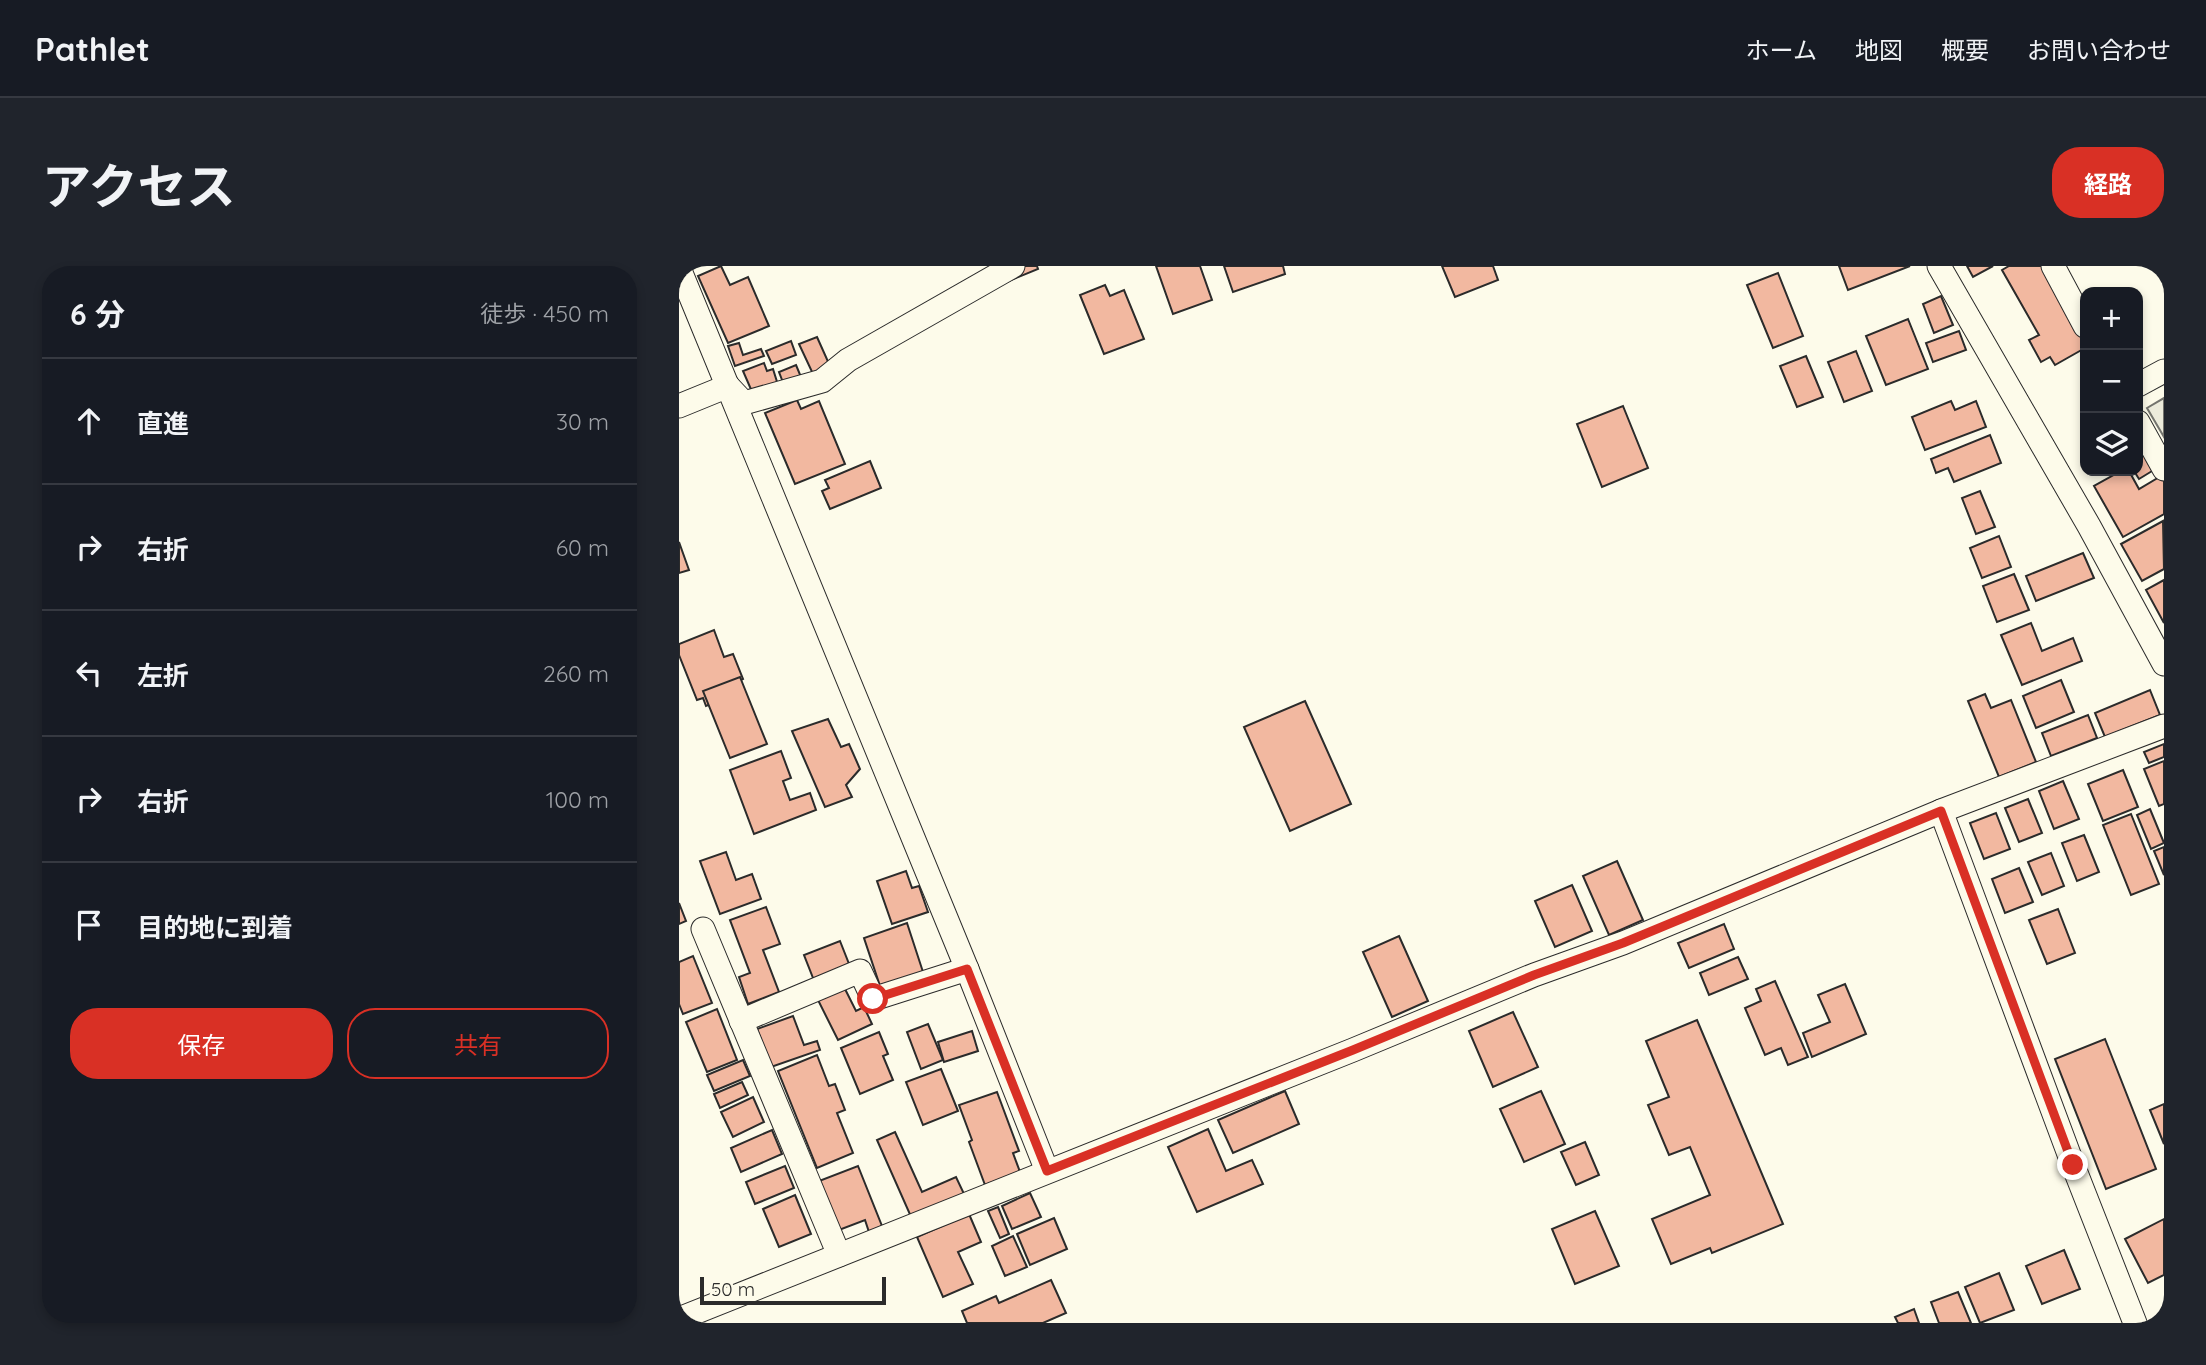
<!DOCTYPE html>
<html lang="ja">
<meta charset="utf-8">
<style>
:root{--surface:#171b24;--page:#20242c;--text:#f1f3f6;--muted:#9ea1a6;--line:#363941;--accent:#d93025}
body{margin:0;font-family:Quicksand,"Noto Sans JP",sans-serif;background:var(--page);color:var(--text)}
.controls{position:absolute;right:21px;top:21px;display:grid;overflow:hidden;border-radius:14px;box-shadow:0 4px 10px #0003}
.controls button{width:63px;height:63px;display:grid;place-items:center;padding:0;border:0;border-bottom:2px solid var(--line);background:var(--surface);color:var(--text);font:35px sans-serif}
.scale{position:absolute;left:21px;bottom:18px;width:186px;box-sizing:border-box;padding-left:7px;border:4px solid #2b2b2b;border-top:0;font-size:19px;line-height:24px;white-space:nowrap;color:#2b2b2b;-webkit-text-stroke:5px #fdfbea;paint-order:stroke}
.stop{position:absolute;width:21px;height:21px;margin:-16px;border:5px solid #d93025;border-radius:50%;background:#fff}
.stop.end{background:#d93025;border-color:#fff;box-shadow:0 2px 7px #0008}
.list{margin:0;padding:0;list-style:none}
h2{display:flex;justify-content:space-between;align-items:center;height:91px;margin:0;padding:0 28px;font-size:30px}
h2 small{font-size:23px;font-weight:400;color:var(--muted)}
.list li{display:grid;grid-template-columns:46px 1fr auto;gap:21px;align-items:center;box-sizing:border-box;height:126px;padding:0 28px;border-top:2px solid var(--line)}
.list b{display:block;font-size:26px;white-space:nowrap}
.list em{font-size:23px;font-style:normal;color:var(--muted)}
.actions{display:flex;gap:14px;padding:21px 28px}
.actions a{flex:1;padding:16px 0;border:2px solid var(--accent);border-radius:28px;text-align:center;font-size:24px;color:var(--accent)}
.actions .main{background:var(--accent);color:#fff}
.icon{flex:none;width:38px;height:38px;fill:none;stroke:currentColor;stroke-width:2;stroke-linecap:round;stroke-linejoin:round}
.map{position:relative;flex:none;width:1485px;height:1057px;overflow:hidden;border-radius:28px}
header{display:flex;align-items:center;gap:42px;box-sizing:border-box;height:98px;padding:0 35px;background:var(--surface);border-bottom:2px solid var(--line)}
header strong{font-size:33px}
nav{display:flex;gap:38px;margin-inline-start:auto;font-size:24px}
.intro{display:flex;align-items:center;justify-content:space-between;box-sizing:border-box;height:168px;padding:0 42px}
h1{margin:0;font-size:49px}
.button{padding:18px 32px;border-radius:28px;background:var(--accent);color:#fff;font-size:24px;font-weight:700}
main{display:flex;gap:42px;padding:0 42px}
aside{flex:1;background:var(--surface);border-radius:28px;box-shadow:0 4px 10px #0003}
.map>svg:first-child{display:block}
</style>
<header>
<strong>Pathlet</strong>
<nav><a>ホーム</a><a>地図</a><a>概要</a><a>お問い合わせ</a></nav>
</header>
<div class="intro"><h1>アクセス</h1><a class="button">経路</a></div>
<main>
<aside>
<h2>6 分<small>徒歩 · 450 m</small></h2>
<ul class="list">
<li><svg class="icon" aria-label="ahead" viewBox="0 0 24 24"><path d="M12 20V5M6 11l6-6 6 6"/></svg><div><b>直進</b></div><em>30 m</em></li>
<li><svg class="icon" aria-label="right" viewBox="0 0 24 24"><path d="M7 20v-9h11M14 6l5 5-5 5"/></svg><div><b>右折</b></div><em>60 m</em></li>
<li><svg class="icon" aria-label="left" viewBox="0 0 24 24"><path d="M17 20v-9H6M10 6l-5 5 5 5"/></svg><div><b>左折</b></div><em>260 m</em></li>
<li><svg class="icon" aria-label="right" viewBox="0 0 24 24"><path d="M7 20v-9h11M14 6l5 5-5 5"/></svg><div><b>右折</b></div><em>100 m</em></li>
<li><svg class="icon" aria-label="arrive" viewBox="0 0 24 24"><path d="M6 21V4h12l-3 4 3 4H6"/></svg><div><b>目的地に到着</b></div></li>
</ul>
<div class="actions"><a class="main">保存</a><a>共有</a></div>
</aside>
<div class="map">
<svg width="1485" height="1057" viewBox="0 0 1485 1057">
<rect width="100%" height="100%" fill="#fdfbea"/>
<polygon fill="#ecebdb" stroke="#74746e" stroke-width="2" points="1485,132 1485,171 1468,142"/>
<g fill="#f2b8a0" stroke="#2b2b2b" stroke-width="2">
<polygon points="42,0 51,19 69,11 90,60 49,77 19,10"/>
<polygon points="312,0 358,0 359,3 320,19"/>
<polygon points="477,0 521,0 533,34 494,48"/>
<polygon points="545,0 604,0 606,8 554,26"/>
<polygon points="763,0 814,0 819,14 776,31"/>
<polygon points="1160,0 1231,0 1169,24"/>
<polygon points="1288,0 1314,0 1294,11"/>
<polygon points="1330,0 1366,0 1406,72 1406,82 1376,99 1371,91 1362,96 1350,74 1360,69 1323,4"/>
<polygon points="1099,7 1124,70 1094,82 1068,19"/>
<polygon points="426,19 431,30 445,24 465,73 425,88 401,29"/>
<polygon points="1262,30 1274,59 1255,67 1244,38"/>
<polygon points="1229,53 1249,103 1207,119 1187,70"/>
<polygon points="1280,65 1287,84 1254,96 1247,77"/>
<polygon points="138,71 151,100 134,108 120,78"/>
<polygon points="112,75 117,89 93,98 87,85"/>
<polygon points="60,77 64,89 82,83 85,90 56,100 49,80"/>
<polygon points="1177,85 1193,125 1165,136 1149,96"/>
<polygon points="1127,90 1144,131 1118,141 1101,100"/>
<polygon points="85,97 88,105 94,103 99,119 74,128 64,105"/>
<polygon points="117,99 122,111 105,119 100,106"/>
<polygon points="118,134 122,143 140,135 166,198 116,218 86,147"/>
<polygon points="1272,135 1276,144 1297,135 1307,161 1246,184 1233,151"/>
<polygon points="944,140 969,202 923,221 898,158"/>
<polygon points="1311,169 1322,197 1275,216 1269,202 1257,207 1252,193"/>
<polygon points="1469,186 1478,202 1460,213 1455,205 1459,205 1459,191"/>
<polygon points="191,195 202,222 151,243 143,225 150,222 146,214"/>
<polygon points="1442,205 1450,205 1460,223 1482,210 1485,214 1485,248 1444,271 1415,220"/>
<polygon points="1301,225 1316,261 1297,268 1283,232"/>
<polygon points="1484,255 1485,303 1463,315 1442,278"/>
<polygon points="1320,270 1332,301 1303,312 1291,282"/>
<polygon points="0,276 10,304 0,307"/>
<polygon points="1404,287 1415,312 1357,335 1347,310"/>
<polygon points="1335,308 1350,344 1318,356 1304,320"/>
<polygon points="1485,314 1485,357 1467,324"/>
<polygon points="1352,357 1363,385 1394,372 1403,395 1343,419 1322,369"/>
<polygon points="35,364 45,391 54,388 64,413 46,421 50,431 27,440 24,432 18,434 0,389 0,378"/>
<polygon points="61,411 88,478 51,492 24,425"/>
<polygon points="1382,414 1395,446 1357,462 1344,430"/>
<polygon points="1471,424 1481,449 1426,471 1416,447"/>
<polygon points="1306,428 1312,442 1332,434 1357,496 1320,511 1289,435"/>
<polygon points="626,435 672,538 611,565 565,461"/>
<polygon points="1409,449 1418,472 1372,490 1363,467"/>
<polygon points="149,453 162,481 170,478 181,503 167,519 173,531 146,541 113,465"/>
<polygon points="1485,478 1485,491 1470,497 1465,486"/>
<polygon points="102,485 112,512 104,515 111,534 131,527 137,544 75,568 51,504"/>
<polygon points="1485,495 1485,538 1480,540 1465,503"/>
<polygon points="1444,504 1459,541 1424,555 1409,518"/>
<polygon points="1384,515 1400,553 1375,563 1360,525"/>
<polygon points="1349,533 1363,567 1340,576 1326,542"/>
<polygon points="1471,543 1485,577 1472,583 1458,549"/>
<polygon points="1317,547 1331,583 1305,593 1291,557"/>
<polygon points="1452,548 1480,618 1452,629 1424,559"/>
<polygon points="1405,569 1420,606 1398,615 1383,577"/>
<polygon points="1485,581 1485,609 1475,585"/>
<polygon points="47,586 57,614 73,608 82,633 41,648 21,595"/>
<polygon points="1372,587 1385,620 1363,629 1349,596"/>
<polygon points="938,595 964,654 930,669 904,610"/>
<polygon points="1340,602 1354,636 1326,647 1313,613"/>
<polygon points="227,605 233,622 240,620 249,646 213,658 198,615"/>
<polygon points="893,619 913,665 876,681 856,635"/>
<polygon points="0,637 7,655 0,658"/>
<polygon points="87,641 101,678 84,684 100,726 69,738 60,711 71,707 51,654"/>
<polygon points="1379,643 1396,687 1368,698 1350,654"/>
<polygon points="228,657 245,709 202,723 185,672"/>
<polygon points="1045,658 1055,683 1010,702 999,677"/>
<polygon points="720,670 749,735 713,751 684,686"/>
<polygon points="161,675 172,703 136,717 125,689"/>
<polygon points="14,690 33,737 4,748 0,738 0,696"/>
<polygon points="1059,691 1069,713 1030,729 1021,707"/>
<polygon points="1096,715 1129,791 1109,799 1102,782 1086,789 1066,742 1082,735 1077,723"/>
<polygon points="1166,718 1187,768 1133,791 1124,767 1151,756 1139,729"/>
<polygon points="165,721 177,745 185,741 193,758 159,774 139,734"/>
<polygon points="38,743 58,794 28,806 7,756"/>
<polygon points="834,746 859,801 814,821 790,765"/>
<polygon points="114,750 125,779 138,775 141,784 92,801 78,763"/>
<polygon points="1018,754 1104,958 1033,987 1031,982 992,998 973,953 1031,929 1011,881 990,889 969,839 990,831 967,775"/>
<polygon points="249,758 264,794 242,803 228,766"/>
<polygon points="293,765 299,785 265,796 259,776"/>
<polygon points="200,766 209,788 204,790 214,814 181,828 162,782"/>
<polygon points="1426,773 1477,903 1427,923 1376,793"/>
<polygon points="138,789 150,820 156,818 166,844 158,847 174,887 138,902 99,805"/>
<polygon points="64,794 71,810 35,825 28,809"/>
<polygon points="262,803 279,845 244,859 227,816"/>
<polygon points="63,816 69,829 41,842 35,828"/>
<polygon points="606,825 620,858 554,887 539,854"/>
<polygon points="862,825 886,878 845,896 821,843"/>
<polygon points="318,826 340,885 334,887 341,906 306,919 290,876 293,874 280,839"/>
<polygon points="74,831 85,856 54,871 42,846"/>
<polygon points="1485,838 1485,878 1471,844"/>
<polygon points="529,863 547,905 573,894 584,918 518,946 489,881"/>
<polygon points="93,864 103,888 62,906 52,882"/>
<polygon points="216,866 243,926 277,911 286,930 233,953 198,874"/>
<polygon points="906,876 920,909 897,919 882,886"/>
<polygon points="106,900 115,922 76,938 67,916"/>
<polygon points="179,900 203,960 190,966 186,954 160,964 140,915"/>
<polygon points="351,927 362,951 333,963 323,940"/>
<polygon points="116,929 132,968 100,981 84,943"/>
<polygon points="319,941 330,968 321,972 309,945"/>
<polygon points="916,945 940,1000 896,1018 873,963"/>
<polygon points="290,948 302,976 279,986 294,1018 264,1031 238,971"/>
<polygon points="375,952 388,983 351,999 338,968"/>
<polygon points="1485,953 1485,1009 1469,1017 1446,973"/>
<polygon points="334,970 348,1001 326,1010 313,980"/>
<polygon points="1385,984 1401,1023 1363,1038 1347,1000"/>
<polygon points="1320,1007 1335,1044 1301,1057 1286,1021"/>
<polygon points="372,1014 387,1047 364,1057 288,1057 283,1045 317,1030 320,1037"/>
<polygon points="1279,1026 1292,1057 1260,1057 1252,1036"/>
<polygon points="1235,1043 1240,1057 1219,1057 1216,1051"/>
</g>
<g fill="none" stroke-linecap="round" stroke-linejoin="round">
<g stroke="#2b2b2b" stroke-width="25">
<g id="minor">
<polyline points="1260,0 1410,260 1485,398"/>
<polyline points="1374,0 1406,60"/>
<polyline points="0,2 288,703 368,905"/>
<polyline points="1459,119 1485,105"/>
<polyline points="49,120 65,137 143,115 169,94 334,0"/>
<polyline points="0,140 49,120"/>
<polyline points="1459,156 1485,203"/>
<polyline points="1262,545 1394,899 1456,1057"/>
<polyline points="24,663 160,989"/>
<polyline points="62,755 181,705 194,733 288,703"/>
<polyline points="0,1053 674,784 855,709 944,677 1262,545 1485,460"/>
</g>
</g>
<use href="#minor" stroke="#fdfbea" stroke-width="23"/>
</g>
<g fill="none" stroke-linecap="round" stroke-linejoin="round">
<polyline stroke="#d93025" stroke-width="9" points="194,733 288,703 368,905 674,784 855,709 944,677 1262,545 1394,899"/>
</g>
</svg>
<div class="controls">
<button>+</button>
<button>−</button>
<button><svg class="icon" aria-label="layers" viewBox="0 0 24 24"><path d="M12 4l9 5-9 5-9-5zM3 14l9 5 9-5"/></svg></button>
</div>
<div class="scale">50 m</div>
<div class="stop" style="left:194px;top:733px"></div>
<div class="stop end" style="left:1394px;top:899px"></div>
</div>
</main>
